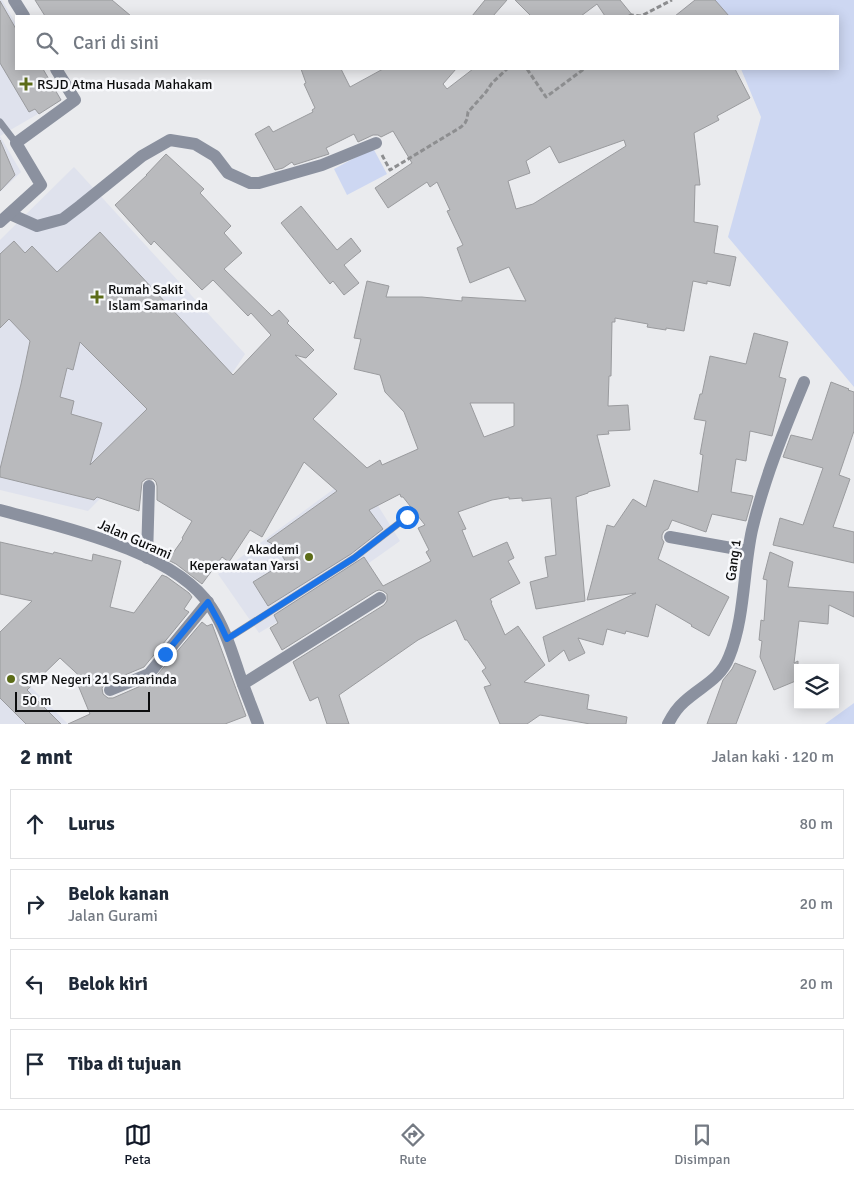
<!DOCTYPE html>
<html lang="id">
<meta charset="utf-8">
<style>
:root{--surface:#fff;--page:#f6f6f7;--text:#1f2937;--muted:#747a83;--line:#e0e1e3;--accent:#111827}
body{margin:0;font-family:Signika,sans-serif;background:var(--page);color:var(--text)}
.controls{position:absolute;right:15px;bottom:15px;display:grid;overflow:hidden;border-radius:0px;box-shadow:0 2px 12px #0003}
.controls button{width:45px;height:45px;display:grid;place-items:center;padding:0;border:0;border-bottom:1px solid var(--line);background:var(--surface);color:var(--text);font:25px sans-serif}
.scale{position:absolute;left:15px;bottom:12px;width:135px;box-sizing:border-box;padding-left:5px;border:2px solid #0c0d0e;border-top:0;font-size:14px;line-height:18px;white-space:nowrap;color:#0c0d0e;-webkit-text-stroke:4px #f8f9fc;paint-order:stroke}
.stop{position:absolute;width:15px;height:15px;margin:-11px;border:4px solid #1a73e8;border-radius:50%;background:#fff}
.stop.end{background:#1a73e8;border-color:#fff;box-shadow:0 1px 5px #0008}
.list{margin:0;padding:0;list-style:none}
h2{display:flex;justify-content:space-between;align-items:center;height:65px;margin:0;padding:0 20px;font-size:21px}
h2 small{font-size:16px;font-weight:400;color:var(--muted)}
.list li{display:grid;grid-template-columns:32px 1fr auto;gap:15px;align-items:center;box-sizing:border-box;height:70px;margin:0 10px 10px;padding:0 10px;border:1px solid var(--line);border-radius:0px}
.list b{display:block;font-size:19px;white-space:nowrap}
.list p{margin:0;font-size:16px;white-space:nowrap;color:var(--muted)}
.list em{font-size:16px;font-style:normal;color:var(--muted)}
.icon{flex:none;width:28px;height:28px;fill:none;stroke:currentColor;stroke-width:2;stroke-linecap:round;stroke-linejoin:round}
.map{position:relative;flex:none;width:854px;height:724px;overflow:hidden}
.search{position:absolute;background:var(--surface);box-shadow:0 2px 12px #0003;left:15px;right:15px;top:15px;height:55px;display:flex;align-items:center;gap:12px;box-sizing:border-box;padding:0 18px;border-radius:0px;color:var(--muted);font-size:19px}
.sheet{height:385px;background:var(--surface)}
nav{display:flex;justify-content:space-around;align-items:center;box-sizing:border-box;height:70px;border-top:1px solid var(--line);background:var(--surface);font-size:14px;color:var(--muted)}
nav a{display:grid;justify-items:center;gap:2px}
nav .on{color:var(--accent)}
.map>svg:first-child{display:block}
</style>
<div class="map">
<svg width="854" height="724" viewBox="0 0 854 724">
<rect width="100%" height="100%" fill="#eaebee"/>
<g fill="#dfe2ed">
<polygon points="0,0 2,0 16,24 16,69 43,69 62,100 0,136 21,172 0,192"/>
<polygon points="74,167 245,354 233,372 190,415 124,474 88,511 0,490 0,240"/>
<polygon points="357,472 400,541 335,587 259,633 218,574"/>
<polygon points="0,656 68,724 0,724"/>
</g>
<g fill="#cdd7f2">
<polygon points="712,0 854,0 854,387 728,237 761,117 741,69 838,69 838,16 719,16"/>
<polygon points="373,148 387,174 347,195 334,169"/>
<polygon points="854,703 854,724 825,724"/>
</g>
<g fill="#b9babd" stroke="#9a9b9e" fill-rule="evenodd">
<polygon points="35,0 112,0 131,16 45,16"/>
<polygon points="485,0 507,0 493,16 472,16"/>
<polygon points="515,0 620,0 633,16 605,16 597,4 581,16 531,16"/>
<polygon points="695,0 715,0 729,16 675,16"/>
<polygon points="0,1 16,29 16,69 43,69 61,100 39,114 35,109 29,112 0,63"/>
<path d="M301,69H341L350,87L383,69H456L443,84L447,89L473,69H735L750,98L717,116L719,120L694,133L700,185H695L694,222L718,226L714,253L736,257L730,286L707,281V284L693,281L684,331L666,328V330L647,327L648,324L615,318V322H612L611,376H609L608,406L628,405L630,430L608,431L609,434L597,435L610,486L588,492V493L576,497L585,601L536,609L530,582L548,577L545,557L556,555L551,498L522,501V498L509,499V497L492,500L458,512L466,529L462,530L473,557L507,542L514,558L508,561L520,583L490,599L492,602L491,603L505,635L518,626L545,665L524,682L589,695L587,709L627,717L626,724H590L540,715L527,724H500L484,687L491,685L482,671L486,668L467,640H465L456,620L418,640L339,695L349,724H327L318,697L310,701L293,662L384,605L387,601V594L383,591L379,590L376,591L282,650L270,628L278,623L274,615L364,557L383,586L431,561L426,552L429,550L418,528L425,525L403,497H401L400,494L369,510L383,529L351,554L268,606L253,582L286,562L276,546L267,541L337,491L304,462L262,537L250,530L229,562L222,557L202,584L176,564L168,560L183,539L182,538L192,521L157,500V486L156,482L153,479H146L142,482L139,511L97,497L94,500L0,477V469L21,384L30,341L9,319L0,328V254L14,241L25,253L32,246L57,272L100,232L233,375L271,335L251,313L248,316L213,280L202,290L154,241L151,245L115,205L147,175H146L166,154L204,189L200,193L231,226L224,233L242,253L224,269L272,316L279,310L289,321L287,323L314,350L306,358L295,355L337,394L313,419L367,468L380,460L382,465L418,449L404,412L385,392L380,375L354,369L361,339L354,338L367,281L389,286L386,297H422L462,301V297L526,301L509,267L470,283L457,248L463,245L447,211L450,210L437,182L430,187L427,182L388,208L375,188L412,163L393,131L381,137L378,135H373L358,142L354,134L326,148L329,154L294,165L292,162L283,168L275,170L255,134L269,126L273,132L313,112L312,110L315,108L304,84L306,83ZM624,140L626,146L533,204L516,209L508,181L530,173L526,161L550,146L559,163ZM80,342L147,409L90,465L102,423L71,414L74,401L60,397L67,368L73,370ZM470,403H514V426L484,437Z"/>
<polygon points="0,140 15,175 0,191"/>
<polygon points="301,206 337,250 351,238 361,251 344,265 359,283 344,295 333,281 330,284 281,223"/>
<polygon points="754,333 788,342 779,377 786,379 772,436 750,431 746,461 736,459 731,492 753,496 746,521 712,514 706,532 672,520 668,529 664,531 662,535 662,539 664,542 658,559 729,597 709,636 691,626 692,625 656,604 648,637 626,631 625,634 607,629 603,645 578,638 585,653 569,661 564,650 549,662 543,637 636,593 587,600 607,525 614,527 633,499 646,507 654,480 698,492 703,455 700,454 706,421 694,419 700,394 702,394 710,356 746,364"/>
<polygon points="831,382 849,389 848,390 854,392 854,431 839,475 850,479 833,527 854,532 854,563 773,545 780,518 803,525 823,468 783,457 791,435 812,440"/>
<polygon points="0,542 53,554 54,552 92,561 93,554 121,561 110,607 134,613 162,575 167,577 189,593 192,597 184,609 189,612 144,667 106,683 102,688 103,694 108,698 113,698 152,681 202,622 207,626 212,624 215,632 246,716 225,724 68,724 90,714 78,685 86,682 60,658 27,690 61,724 26,724 0,698 0,632 32,601 0,594"/>
<polygon points="770,552 793,562 788,587 854,592 854,617 829,605 828,624 799,621 794,663 798,661 798,680 774,690 760,657 762,641 759,640 761,620 764,621 767,580 763,579"/>
<polygon points="735,663 756,671 736,724 707,724 723,680 732,669"/>
</g>
<g fill="none" stroke-linecap="round" stroke-linejoin="round">
<g stroke="#8d8e90" stroke-width="3" stroke-dasharray="5 2.5" stroke-linecap="butt">
<polyline points="629,16 631,15 641,16 672,0"/>
<polyline points="527,69 546,97 584,69"/>
<polyline points="382,155 390,170 461,127 465,123 467,119 468,112 486,92 492,83 507,69"/>
</g>
<g stroke="#8b919f" stroke-width="7">
<polyline points="0,122 16,143"/>
<polyline points="227,639 354,558 407,517"/>
</g>
<g stroke="#8b919f" stroke-width="12">
<polyline points="14,0 24,16"/>
<polyline points="10,214 37,226 63,219 80,206 142,156 170,140 195,144 215,156 228,173 250,183 259,183 322,165 376,143"/>
<polyline points="0,222 41,185 16,143 75,100 56,69"/>
<path d="M0,510C62,527 175,551 211,607C223,625 230,646 237,667C243,686 251,705 258,724"/>
<polyline points="670,537 748,551"/>
<polyline points="147,558 149,486"/>
<polyline points="243,684 380,598"/>
<polyline points="110,690 149,674 208,602"/>
<path d="M668,724C672,716 677,708 684,702C701,686 720,680 729,657C745,618 743,571 752,530C764,479 784,430 804,382"/>
</g>
</g>
<g fill="none" stroke-linecap="round" stroke-linejoin="round">
<polyline stroke="#1a73e8" stroke-width="6" points="165,654 208,602 220,624 227,639 354,558 407,517"/>
</g>
<g fill="#5c6c18" stroke="#f8f9fc" stroke-width="2">
<path d="M23.5 76.5h5v5h5v5h-5v5h-5v-5h-5v-5h5z"/>
<path d="M94.5 289.5h5v5h5v5h-5v5h-5v-5h-5v-5h5z"/>
<circle cx="309" cy="557" r="5"/>
<circle cx="11" cy="679" r="5"/>
</g>
<g text-anchor="middle" stroke-width="5" stroke-linejoin="round" paint-order="stroke">
<g font-size="14" fill="#0c0d0e" stroke="#f8f9fc" text-anchor="start">
<text x="37" y="89">RSJD Atma Husada Mahakam</text>
<text x="108" y="294">Rumah Sakit<tspan x="108" dy="16">Islam Samarinda</tspan></text>
<text x="299" y="554" text-anchor="end">Akademi<tspan x="299" dy="16">Keperawatan Yarsi</tspan></text>
<text x="21" y="684">SMP Negeri 21 Samarinda</text>
</g>
<g font-size="14" fill="#0c0d0e" stroke="#f8f9fc">
<text transform="translate(135 539) rotate(24)" y="5">Jalan Gurami</text>
<text transform="translate(733 560) rotate(-82)" y="5">Gang 1</text>
</g>
</g>
</svg>
<div class="controls">
<button><svg class="icon" aria-label="layers" viewBox="0 0 24 24"><path d="M12 4l9 5-9 5-9-5zM3 14l9 5 9-5"/></svg></button>
</div>
<div class="scale">50 m</div>
<div class="stop" style="left:407px;top:517px"></div>
<div class="stop end" style="left:165px;top:654px"></div>
<div class="search"><svg class="icon" aria-label="search" viewBox="0 0 24 24"><circle cx="10" cy="10" r="6"/><path d="M15 15l6 6"/></svg>Cari di sini</div>
</div>
<section class="sheet">
<h2>2 mnt<small>Jalan kaki · 120 m</small></h2>
<ul class="list">
<li><svg class="icon" aria-label="ahead" viewBox="0 0 24 24"><path d="M12 20V5M6 11l6-6 6 6"/></svg><div><b>Lurus</b></div><em>80 m</em></li>
<li><svg class="icon" aria-label="right" viewBox="0 0 24 24"><path d="M7 20v-9h11M14 6l5 5-5 5"/></svg><div><b>Belok kanan</b><p>Jalan Gurami</p></div><em>20 m</em></li>
<li><svg class="icon" aria-label="left" viewBox="0 0 24 24"><path d="M17 20v-9H6M10 6l-5 5 5 5"/></svg><div><b>Belok kiri</b></div><em>20 m</em></li>
<li><svg class="icon" aria-label="arrive" viewBox="0 0 24 24"><path d="M6 21V4h12l-3 4 3 4H6"/></svg><div><b>Tiba di tujuan</b></div></li>
</ul>
</section>
<nav>
<a class="on"><svg class="icon" aria-label="map" viewBox="0 0 24 24"><path d="M3 6l6-2 6 2 6-2v14l-6 2-6-2-6 2zM9 4v14M15 6v14"/></svg>Peta</a>
<a><svg class="icon" aria-label="directions" viewBox="0 0 24 24"><path d="M12 3l9 9-9 9-9-9zM9 14v-3h6M13 9l2 2-2 2"/></svg>Rute</a>
<a><svg class="icon" aria-label="saved" viewBox="0 0 24 24"><path d="M7 4h10v16l-5-4-5 4z"/></svg>Disimpan</a>
</nav>
